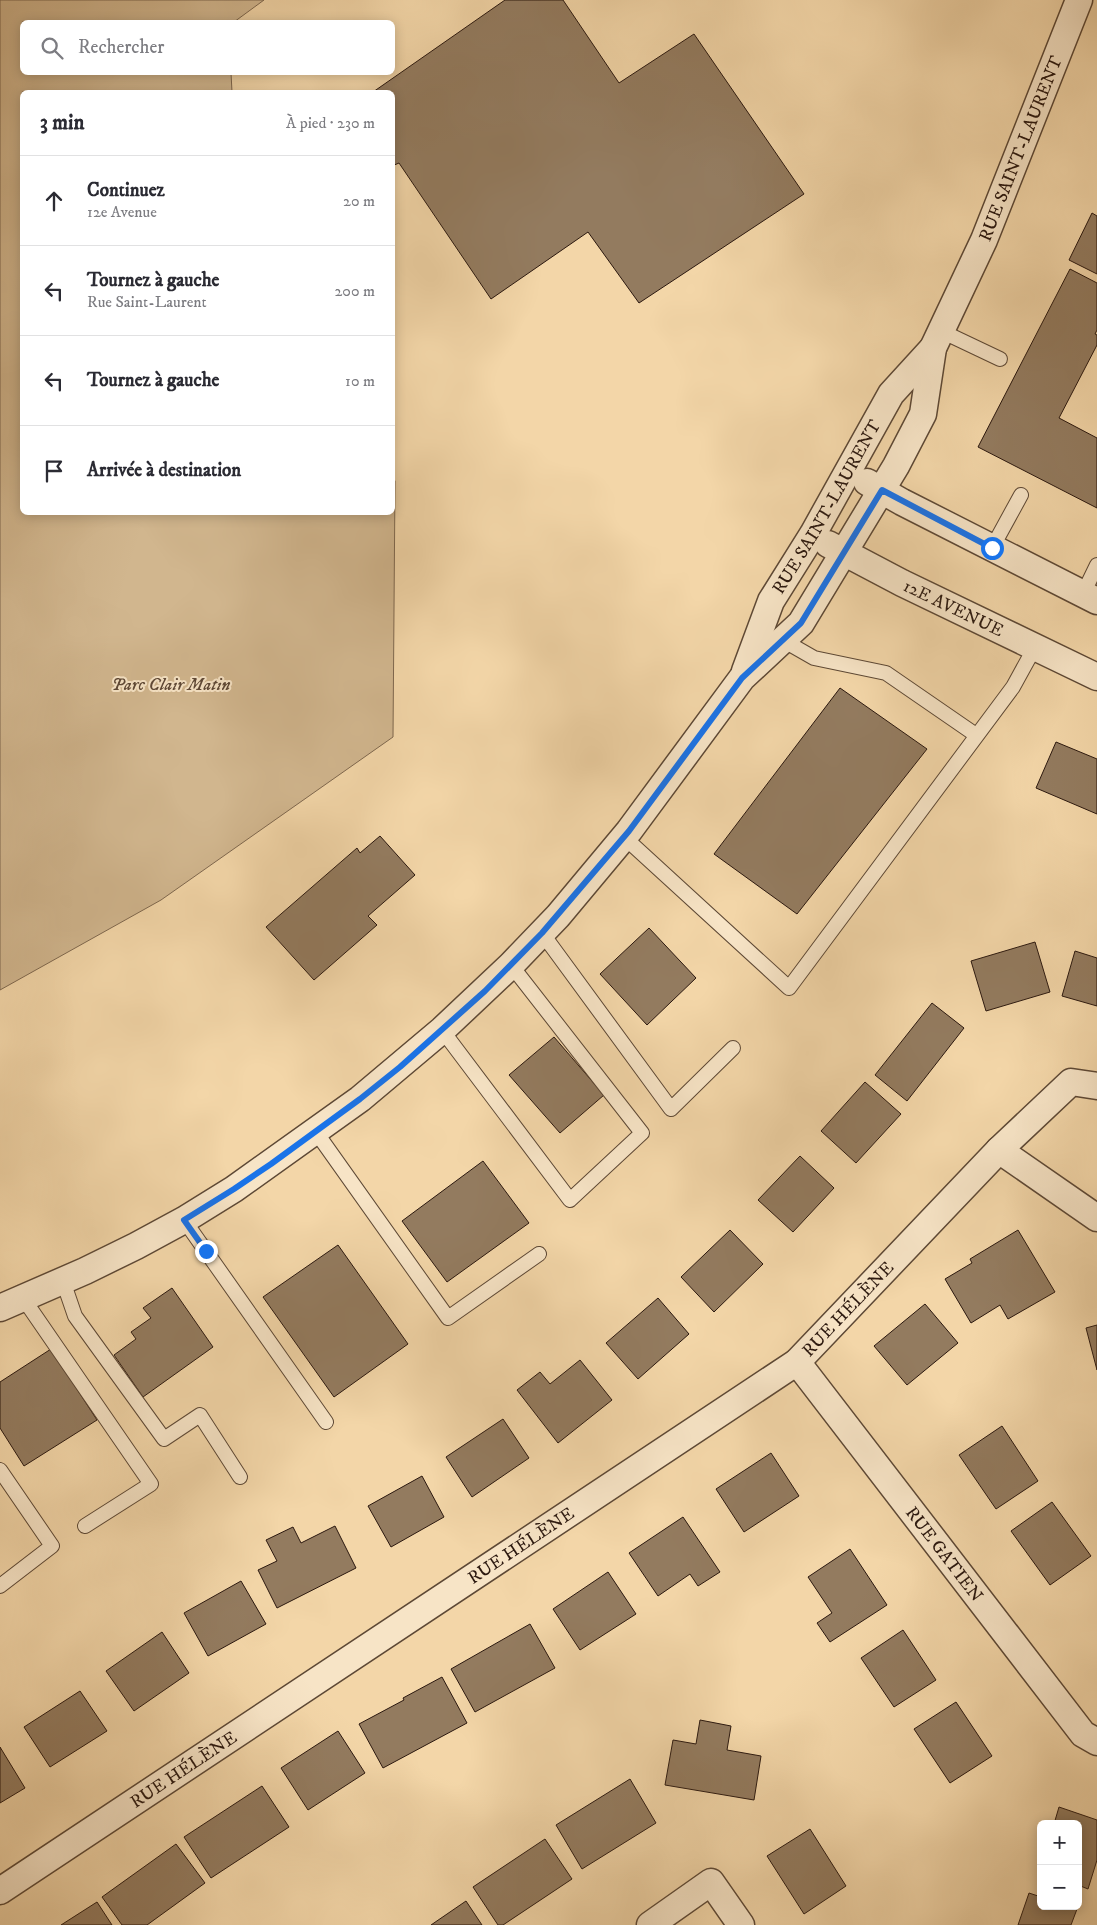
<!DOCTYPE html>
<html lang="fr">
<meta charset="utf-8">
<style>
:root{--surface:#fff;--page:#f7f7f7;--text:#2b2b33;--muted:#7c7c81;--line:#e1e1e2}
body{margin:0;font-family:"IM FELL DW Pica",serif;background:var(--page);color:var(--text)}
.controls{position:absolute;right:15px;bottom:15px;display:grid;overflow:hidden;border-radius:8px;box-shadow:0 2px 12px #0003}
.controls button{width:45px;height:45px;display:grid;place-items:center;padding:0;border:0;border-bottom:1px solid var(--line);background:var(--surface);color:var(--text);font:25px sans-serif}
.stop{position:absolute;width:15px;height:15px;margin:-11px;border:4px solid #1a73e8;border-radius:50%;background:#fff}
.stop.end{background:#1a73e8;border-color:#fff;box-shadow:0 1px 5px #0008}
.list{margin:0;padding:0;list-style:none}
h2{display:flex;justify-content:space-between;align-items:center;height:65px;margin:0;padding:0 20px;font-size:21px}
h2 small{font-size:16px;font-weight:400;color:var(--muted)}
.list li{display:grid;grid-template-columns:32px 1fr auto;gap:15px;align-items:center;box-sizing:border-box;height:90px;padding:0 20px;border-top:1px solid var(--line)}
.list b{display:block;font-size:19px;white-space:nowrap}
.list p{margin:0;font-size:16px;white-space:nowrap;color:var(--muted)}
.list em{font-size:16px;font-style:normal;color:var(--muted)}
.icon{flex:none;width:28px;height:28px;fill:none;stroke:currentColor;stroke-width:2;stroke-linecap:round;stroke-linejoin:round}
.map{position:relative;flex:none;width:1097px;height:1925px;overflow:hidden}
.search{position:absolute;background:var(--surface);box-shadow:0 2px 12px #0003;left:20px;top:20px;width:375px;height:55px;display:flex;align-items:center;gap:12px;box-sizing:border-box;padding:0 18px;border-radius:8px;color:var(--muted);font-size:19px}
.panel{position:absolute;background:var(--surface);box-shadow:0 2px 12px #0003;left:20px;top:90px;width:375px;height:425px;border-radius:8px}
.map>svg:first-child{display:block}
</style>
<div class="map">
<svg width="1097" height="1925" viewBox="0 0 1097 1925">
<rect width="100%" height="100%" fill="#f3d6a8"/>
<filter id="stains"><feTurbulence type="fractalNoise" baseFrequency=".004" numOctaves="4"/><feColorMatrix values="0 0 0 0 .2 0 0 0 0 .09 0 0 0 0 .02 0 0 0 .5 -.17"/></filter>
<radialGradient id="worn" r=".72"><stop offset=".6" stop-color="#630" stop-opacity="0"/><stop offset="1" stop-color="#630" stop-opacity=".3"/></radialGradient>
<polygon fill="#d1b68e" stroke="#7e674e" points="0,0 264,0 234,22 22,22 22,72 231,73 232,92 22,92 22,512 392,512 393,478 395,481 393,737 161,900 0,990"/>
<g fill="#937b5f" stroke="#2b180f">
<polygon points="505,0 563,0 619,83 694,34 804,194 639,303 588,232 491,299 399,163 392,166 392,92 373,92"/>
<polygon points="1092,213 1097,216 1097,274 1069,260"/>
<polygon points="1070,269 1097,283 1097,330 1095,334 1097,335 1097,345 1059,418 1097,438 1097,508 978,447"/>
<polygon points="840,688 927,749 797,914 714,854"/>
<polygon points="1056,742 1097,759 1097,814 1036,788"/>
<polygon points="380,836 415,875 368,916 377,925 314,980 266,927 357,848 360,853"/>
<polygon points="649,928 696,978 647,1025 600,974"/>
<polygon points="1035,942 1050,992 986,1011 971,961"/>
<polygon points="1075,951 1097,958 1097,1006 1062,996"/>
<polygon points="932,1003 964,1028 907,1101 875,1075"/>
<polygon points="554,1037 604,1095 560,1133 509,1075"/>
<polygon points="865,1082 901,1114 856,1163 821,1131"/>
<polygon points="800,1156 834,1188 793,1232 758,1200"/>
<polygon points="483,1161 529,1223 447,1282 402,1221"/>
<polygon points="730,1230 763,1264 714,1312 681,1277"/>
<polygon points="1018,1230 1055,1292 1008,1319 1000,1305 971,1323 945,1279 972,1263 970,1259"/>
<polygon points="338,1245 408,1344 334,1397 263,1297"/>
<polygon points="172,1288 213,1347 143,1397 114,1355 136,1339 131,1332 151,1318 143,1308"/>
<polygon points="658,1298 689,1334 638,1379 606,1343"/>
<polygon points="925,1304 958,1343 907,1385 874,1346"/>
<polygon points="1097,1325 1097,1370 1086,1328"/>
<polygon points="51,1349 97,1420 24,1466 0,1428 0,1382"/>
<polygon points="580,1360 612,1400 558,1443 517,1390 540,1372 550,1384"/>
<polygon points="503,1419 529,1458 472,1497 446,1457"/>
<polygon points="1002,1426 1038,1481 996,1509 959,1455"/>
<polygon points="771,1453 799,1496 744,1532 716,1489"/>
<polygon points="422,1476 444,1517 391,1547 368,1506"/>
<polygon points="1052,1502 1091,1556 1050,1585 1011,1531"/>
<polygon points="683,1517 720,1572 698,1586 690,1574 658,1596 629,1553"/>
<polygon points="335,1526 356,1568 277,1608 258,1570 277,1561 266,1540 293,1527 301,1543"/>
<polygon points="850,1549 887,1605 830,1642 817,1623 832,1613 808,1577"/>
<polygon points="608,1572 636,1614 580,1650 553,1609"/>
<polygon points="241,1581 266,1624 208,1656 184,1613"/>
<polygon points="530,1624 555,1668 475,1712 451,1669"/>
<polygon points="903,1630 936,1680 894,1707 861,1658"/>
<polygon points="162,1632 189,1673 134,1711 106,1671"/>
<polygon points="442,1677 467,1723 383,1768 359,1724 404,1700 403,1698"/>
<polygon points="80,1691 107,1731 50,1767 24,1727"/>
<polygon points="956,1702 992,1756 950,1783 914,1729"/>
<polygon points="700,1720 731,1726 727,1750 761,1756 754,1800 665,1785 673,1740 696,1744"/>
<polygon points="338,1731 365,1773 308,1810 281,1768"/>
<polygon points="0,1747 25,1788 0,1803"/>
<polygon points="630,1779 656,1823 582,1869 556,1825"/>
<polygon points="262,1786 289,1827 211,1878 184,1837"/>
<polygon points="1059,1807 1097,1820 1097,1860 1088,1889 1078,1885 1078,1824 1054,1824"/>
<polygon points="810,1829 846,1886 804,1914 767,1856"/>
<polygon points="545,1839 572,1879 503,1925 498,1925 473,1887"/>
<polygon points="176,1844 205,1883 147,1925 122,1925 102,1897"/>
<polygon points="1029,1893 1041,1897 1041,1906 1069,1906 1077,1909 1071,1925 1018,1925"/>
<polygon points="466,1901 482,1925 431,1925"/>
<polygon points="97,1902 112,1925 61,1925"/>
</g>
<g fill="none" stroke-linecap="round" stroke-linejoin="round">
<g stroke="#5d4835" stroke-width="16">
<g id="service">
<polyline points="941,331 1000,359"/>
<polyline points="992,548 1021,495"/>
<polyline points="1083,594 1097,565"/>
<polyline points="779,638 814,658 886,673 976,735"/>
<polyline points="624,837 789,988 1013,687 1035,647"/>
<polyline points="542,933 671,1109 733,1048"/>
<polyline points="442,1030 570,1200 642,1133 511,965"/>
<polyline points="316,1132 448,1318 539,1254"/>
<polyline points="184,1220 326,1422"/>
<polyline points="63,1281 75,1316 164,1439 200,1415 240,1477"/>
<polyline points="23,1298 151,1484 85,1526"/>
<polyline points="0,1470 52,1546 0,1586"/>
</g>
</g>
<g stroke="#5d4835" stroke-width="29">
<g id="minor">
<polyline points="867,482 902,502 1097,601"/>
<path id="s1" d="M828,544L902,583L1097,677"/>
<path id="s2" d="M745,671L771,601L813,534L891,394L933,348"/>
<polyline points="999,1150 1097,1218"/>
<path id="s3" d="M0,1308L85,1271L136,1246L184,1220L234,1189L360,1099L442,1030L511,965L558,916L629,831L742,678L801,623L896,466L923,414L933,348L984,240L1079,0"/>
<path id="s4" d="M797,1362L1083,1734L1097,1742"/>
<path id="s5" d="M0,1891L797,1362L999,1150L1071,1082L1097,1086"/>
<polyline points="650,1925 711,1882 741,1925"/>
</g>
</g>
<use href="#service" stroke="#f7e4c6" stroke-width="14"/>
<use href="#minor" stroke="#f7e4c6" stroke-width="26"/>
</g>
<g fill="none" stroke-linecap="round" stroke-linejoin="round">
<polyline stroke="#1a73e8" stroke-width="6" points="206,1251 184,1220 234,1189 271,1164 360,1099 400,1067 485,991 542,933 629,831 742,678 801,623 882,490 992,548"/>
</g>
<g text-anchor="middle" stroke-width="4" stroke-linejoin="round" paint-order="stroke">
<g font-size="18" fill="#2b180f" stroke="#f7e4c6">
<text dy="6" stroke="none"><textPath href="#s3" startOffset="1596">RUE SAINT-LAURENT</textPath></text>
<text dy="6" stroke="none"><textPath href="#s2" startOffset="184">RUE SAINT-LAURENT</textPath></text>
<text dy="6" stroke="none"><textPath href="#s1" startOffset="141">12E AVENUE</textPath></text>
<text dy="6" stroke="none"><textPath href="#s5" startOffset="1030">RUE HÉLÈNE</textPath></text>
<text dy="6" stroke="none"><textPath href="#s5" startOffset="625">RUE HÉLÈNE</textPath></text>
<text dy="6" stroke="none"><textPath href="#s4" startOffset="242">RUE GATIEN</textPath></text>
<text dy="6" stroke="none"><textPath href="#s5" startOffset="220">RUE HÉLÈNE</textPath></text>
</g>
<g font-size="18" font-style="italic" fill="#5d4735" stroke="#f7e4c6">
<text x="171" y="690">Parc Clair Matin</text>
</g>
</g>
<rect width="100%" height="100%" filter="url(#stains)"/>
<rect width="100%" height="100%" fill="url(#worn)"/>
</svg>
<div class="controls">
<button>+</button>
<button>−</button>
</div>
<div class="stop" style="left:992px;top:548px"></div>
<div class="stop end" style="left:206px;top:1251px"></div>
<div class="search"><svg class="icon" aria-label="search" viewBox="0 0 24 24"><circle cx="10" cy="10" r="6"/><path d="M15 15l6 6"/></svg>Rechercher</div>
<section class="panel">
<h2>3 min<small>À pied · 230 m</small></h2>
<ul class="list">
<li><svg class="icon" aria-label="ahead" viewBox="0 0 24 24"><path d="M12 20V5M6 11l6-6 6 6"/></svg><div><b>Continuez</b><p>12e Avenue</p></div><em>20 m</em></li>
<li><svg class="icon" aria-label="left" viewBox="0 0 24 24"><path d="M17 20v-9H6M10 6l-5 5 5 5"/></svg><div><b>Tournez à gauche</b><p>Rue Saint-Laurent</p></div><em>200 m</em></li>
<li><svg class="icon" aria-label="left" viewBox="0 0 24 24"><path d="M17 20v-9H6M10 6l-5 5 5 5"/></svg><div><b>Tournez à gauche</b></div><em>10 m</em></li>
<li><svg class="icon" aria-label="arrive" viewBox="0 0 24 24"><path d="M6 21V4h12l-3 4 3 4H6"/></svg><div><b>Arrivée à destination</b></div></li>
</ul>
</section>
</div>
